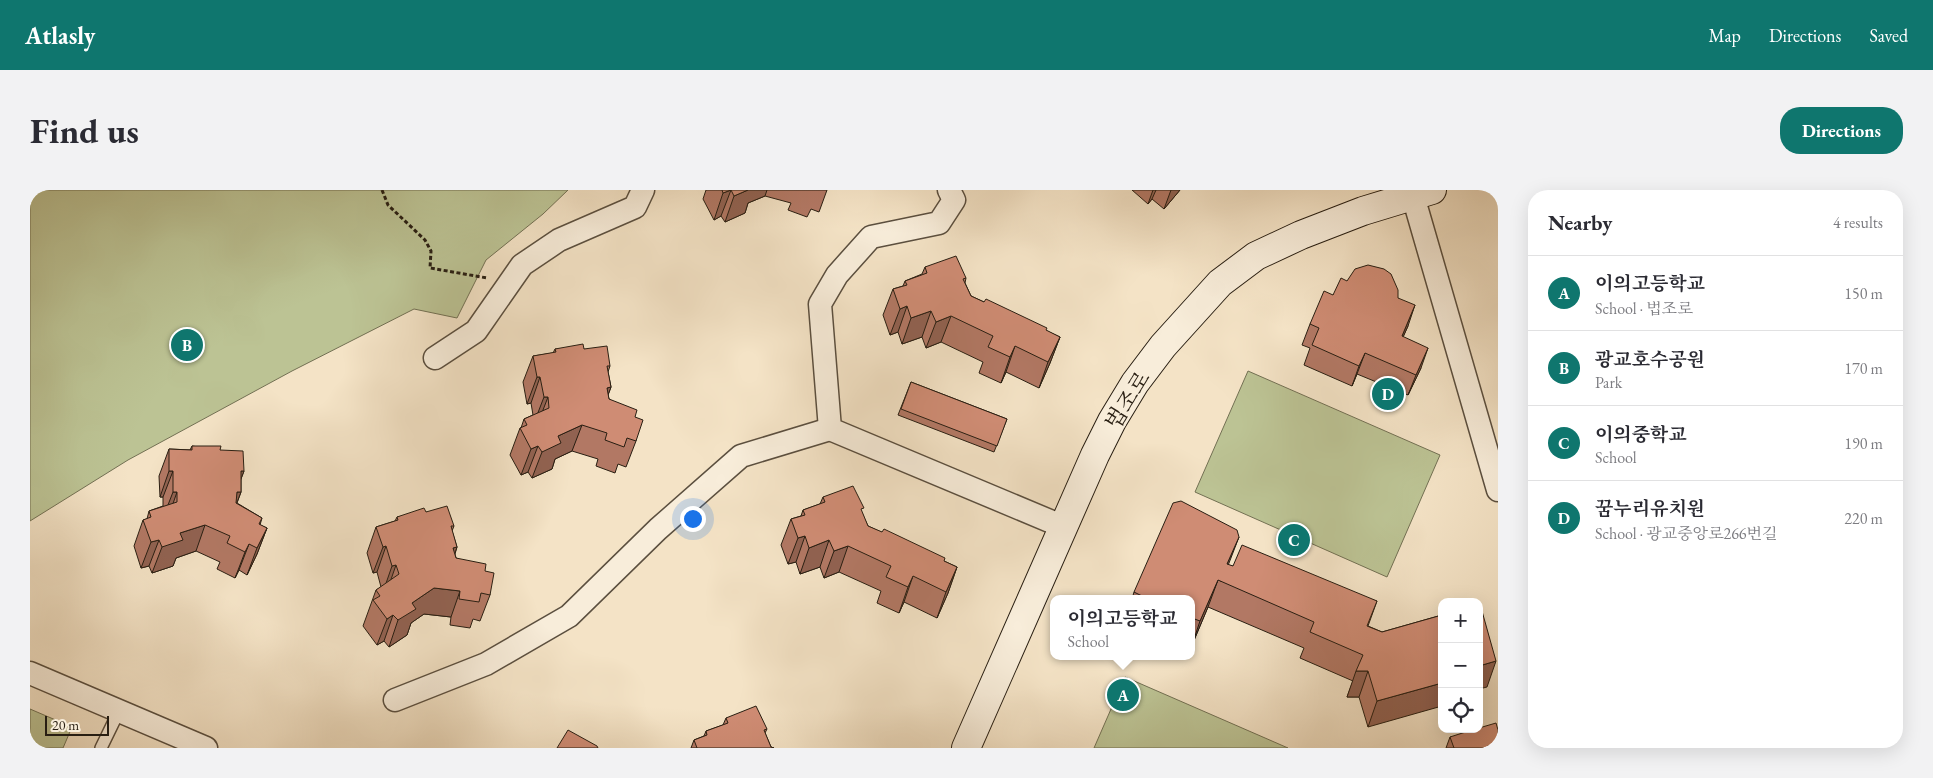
<!DOCTYPE html>
<meta charset="utf-8">
<style>
:root{--surface:#fff;--page:#f2f2f3;--text:#2b2b33;--muted:#7c7c81;--line:#e1e1e2;--accent:#0f766e}
body{margin:0;font-family:"EB Garamond","Noto Serif KR",serif;background:var(--page);color:var(--text)}
.controls{position:absolute;right:15px;bottom:15px;display:grid;overflow:hidden;border-radius:10px;box-shadow:0 5px 20px #0002}
.controls button{width:45px;height:45px;display:grid;place-items:center;padding:0;border:0;border-bottom:1px solid var(--line);background:var(--surface);color:var(--text);font:25px sans-serif}
.scale{position:absolute;left:15px;bottom:12px;width:64px;box-sizing:border-box;padding-left:5px;border:2px solid #281e12;border-top:0;font-size:14px;line-height:18px;white-space:nowrap;color:#281e12;-webkit-text-stroke:4px #f8edda;paint-order:stroke}
.you{position:absolute;left:662px;top:328px;width:18px;height:18px;margin:-12px;border:4px solid #fff;border-radius:50%;background:#1a73e8;box-shadow:0 0 0 8px #1a73e833}
.badge{display:grid;place-items:center;width:32px;height:32px;border-radius:50%;background:var(--accent);color:#fff;font-size:16px;font-weight:700}
.pin{position:absolute;translate:-50% -50%;border:2px solid #fff;box-shadow:0 1px 5px #0006}
.popup{position:absolute;left:1020px;top:405px;width:145px;height:65px;box-sizing:border-box;display:grid;place-content:center;border-radius:10px;background:var(--surface);filter:drop-shadow(0 1px 4px #0005);font-size:16px;white-space:nowrap;color:var(--muted)}
.popup b{font-size:19px;color:var(--text)}
.popup::after{content:'';position:absolute;left:50%;top:100%;margin-left:-10px;border:10px solid transparent;border-top-color:var(--surface)}
.list{margin:0;padding:0;list-style:none}
h2{display:flex;justify-content:space-between;align-items:center;height:65px;margin:0;padding:0 20px;font-size:21px}
h2 small{font-size:16px;font-weight:400;color:var(--muted)}
.list li{display:grid;grid-template-columns:32px 1fr auto;gap:15px;align-items:center;box-sizing:border-box;height:75px;padding:0 20px;border-top:1px solid var(--line)}
.list b{display:block;font-size:19px;white-space:nowrap}
.list p{margin:0;font-size:16px;white-space:nowrap;color:var(--muted)}
.list em{font-size:16px;font-style:normal;color:var(--muted)}
.icon{flex:none;width:28px;height:28px;fill:none;stroke:currentColor;stroke-width:2;stroke-linecap:round;stroke-linejoin:round}
.map{position:relative;flex:none;width:1468px;height:558px;overflow:hidden;border-radius:20px}
header{display:flex;align-items:center;gap:30px;box-sizing:border-box;height:70px;padding:0 25px;background:var(--accent);color:#fff}
header strong{font-size:24px}
nav{display:flex;gap:28px;margin-inline-start:auto;font-size:18px}
.intro{display:flex;align-items:center;justify-content:space-between;box-sizing:border-box;height:120px;padding:0 30px}
h1{margin:0;font-size:35px}
.button{padding:12px 22px;border-radius:20px;background:var(--accent);color:#fff;font-size:18px;font-weight:700}
main{display:flex;gap:30px;padding:0 30px}
aside{flex:1;background:var(--surface);border-radius:20px;box-shadow:0 5px 20px #0002}
.map>svg:first-child{display:block}
</style>
<header>
<strong>Atlasly</strong>
<nav><a>Map</a><a>Directions</a><a>Saved</a></nav>
</header>
<div class="intro"><h1>Find us</h1><a class="button">Directions</a></div>
<main>
<div class="map">
<svg width="1468" height="558" viewBox="0 0 1468 558">
<rect width="100%" height="100%" fill="#f4e3c6"/>
<filter id="stains"><feTurbulence type="fractalNoise" baseFrequency=".004" numOctaves="4"/><feColorMatrix values="0 0 0 0 .2 0 0 0 0 .09 0 0 0 0 .02 0 0 0 .5 -.17"/></filter>
<radialGradient id="worn" r=".72"><stop offset=".6" stop-color="#630" stop-opacity="0"/><stop offset="1" stop-color="#630" stop-opacity=".3"/></radialGradient>
<g fill="#bcc394" stroke="#727053">
<polygon points="0,0 538,0 513,24 456,70 427,128 384,119 262,181 98,270 0,331"/>
<polygon points="1218,181 1410,265 1357,387 1165,302"/>
<polygon points="1095,487 1258,558 1064,558"/>
<polygon points="0,519 42,537 33,558 0,558"/>
</g>
<g fill="none" stroke-linecap="round" stroke-linejoin="round">
<g stroke="#5b4f3f" stroke-width="14">
<polyline id="lane" points="71,558 89,521"/>
</g>
<g stroke="#5b4f3f" stroke-width="25">
<g id="street">
<polyline points="919,0 924,10 909,33 841,47 807,85 790,114 800,239 1034,337"/>
<polyline points="1383,6 1468,300"/>
<polyline points="405,168 446,141 492,75 529,50 605,17 613,0"/>
<polyline points="0,483 176,558"/>
<polyline points="365,510 456,474 539,426 628,339 711,266 800,239"/>
</g>
</g>
<g stroke="#281e12" stroke-width="30">
<polyline id="secondary" points="936,558 1065,265 1082,231 1105,193 1133,156 1190,93 1226,66 1271,45 1333,21 1402,0"/>
</g>
<polyline stroke="#281e12" stroke-width="3" stroke-dasharray="4 2.5" stroke-linecap="butt" points="352,0 358,15 395,50 401,61 400,78 457,88"/>
<use href="#lane" stroke="#f8edda" stroke-width="11"/>
<use href="#street" stroke="#f8edda" stroke-width="22"/>
<use href="#secondary" stroke="#f8edda" stroke-width="28"/>
</g>
<g fill="#b27864" stroke="#281e12">
<polygon points="676,0 797,0 789,22 781,19 777,27 758,20 761,13 735,6 718,13 715,23 695,32 691,26 684,30 673,9"/>
<polygon points="1102,0 1150,0 1134,19 1122,9 1118,14"/>
<polygon points="895,77 936,88 935,93 941,106 1030,147 1020,173 1009,198 976,182 971,193 949,183 953,172 911,152 896,158 892,147 872,154 868,142 860,145 853,125 863,99 873,96 875,91 892,84"/>
<polygon points="1317,91 1368,108 1378,136 1373,147 1391,178 1378,205 1327,184 1322,196 1274,175 1280,158 1272,155 1280,134 1303,105"/>
<polygon points="525,159 554,159 580,176 578,182 581,197 578,205 579,209 605,227 606,251 596,277 588,274 585,283 566,276 568,269 542,261 525,269 522,279 502,288 498,282 491,285 480,265 490,238 491,238 494,229 503,225 501,213 497,214 493,192 503,166 523,163"/>
<polygon points="881,192 977,229 964,262 868,225"/>
<polygon points="162,256 190,260 214,281 211,289 211,302 207,313 232,328 230,335 237,338 227,364 217,385 209,380 205,388 187,379 190,372 166,361 146,368 143,376 122,383 119,376 111,378 104,356 113,330 117,329 119,321 133,316 133,307 130,307 129,286 139,259 160,260"/>
<polygon points="793,307 832,323 838,336 927,377 918,403 907,428 874,412 869,423 847,413 851,401 809,382 794,388 790,377 770,384 766,372 758,374 751,355 761,329 771,326 773,320 790,314"/>
<polygon points="396,322 424,336 422,341 427,357 425,364 426,368 455,381 460,405 450,431 443,429 440,438 420,435 421,427 394,424 381,433 377,445 359,457 354,451 347,455 333,436 346,400 351,397 347,382 343,383 337,363 346,337 365,331 367,327"/>
<polygon points="1198,375 1347,411 1338,436 1352,442 1412,425 1338,537 1329,507 1317,507 1323,491 1270,468 1274,458 1178,417 1162,455 1162,409 1102,409 1104,402"/>
<polygon points="696,528 737,539 735,543 741,557 744,558 661,558 664,550 674,546 676,541 693,535"/>
<polygon points="1420,547 1468,558 1416,558"/>
</g>
<g fill="#916251" stroke="#281e12">
<polygon points="701,0 691,26 684,30 693,3"/>
<polygon points="718,0 737,0 735,6 718,13 715,23 695,32 704,6"/>
<polygon points="1123,0 1126,0 1122,9 1118,14"/>
<polygon points="1141,0 1150,0 1134,19"/>
<polygon points="1385,115 1378,136 1364,167 1372,146"/>
<polygon points="877,116 868,142 860,145 870,119"/>
<polygon points="901,121 892,147 872,154 881,128"/>
<polygon points="921,126 911,152 896,158 906,132"/>
<polygon points="1030,147 1020,173 1009,198 1018,172"/>
<polygon points="985,156 976,182 971,193 980,167"/>
<polygon points="1398,158 1391,178 1378,205 1386,185"/>
<polygon points="1335,163 1327,184 1322,196 1329,176"/>
<polygon points="507,187 510,187 501,213 497,214"/>
<polygon points="581,197 571,224 577,198"/>
<polygon points="514,207 518,207 508,233 504,233"/>
<polygon points="552,235 542,261 525,269 522,279 502,288 512,262 528,246"/>
<polygon points="508,256 498,282 491,285 501,259"/>
<polygon points="139,281 143,281 133,307 130,307"/>
<polygon points="211,281 214,281 204,307"/>
<polygon points="143,302 147,302 138,328 133,328"/>
<polygon points="207,302 211,302 201,328"/>
<polygon points="175,335 166,361 146,368 143,376 122,383 132,357 150,343"/>
<polygon points="237,338 227,364 217,385 227,358"/>
<polygon points="775,346 766,372 758,374 768,348"/>
<polygon points="1209,347 1199,373 1191,392 1197,374"/>
<polygon points="129,350 119,376 111,378 121,352"/>
<polygon points="799,350 790,377 770,384 779,358"/>
<polygon points="219,354 209,380 205,388 215,362"/>
<polygon points="356,356 347,382 343,383 353,357"/>
<polygon points="818,356 809,382 794,388 804,361"/>
<polygon points="427,357 418,383 423,358"/>
<polygon points="366,375 357,401 353,402 362,376"/>
<polygon points="927,377 918,403 907,428 916,402"/>
<polygon points="883,386 874,412 869,423 878,397"/>
<polygon points="1188,390 1178,417 1162,455 1170,431"/>
<polygon points="404,398 430,401 421,427 394,424 381,433 377,445 359,457 368,430 382,413"/>
<polygon points="363,425 354,451 347,455 357,429"/>
<polygon points="1466,471 1457,497 1449,499 1449,476"/>
<polygon points="1326,481 1338,481 1329,507 1317,507"/>
<polygon points="1412,493 1412,516 1338,537 1347,511"/>
</g>
<g fill="#cf8c74" stroke="#281e12">
<polygon points="692,0 718,0 704,6 701,0 693,3"/>
<polygon points="926,66 936,88 933,89 941,106 954,112 956,109 1017,138 1016,140 1030,147 1018,172 985,156 980,167 958,157 963,146 921,126 906,132 901,121 881,128 877,116 870,119 863,99 877,95 875,91 897,83 895,77"/>
<polygon points="1338,75 1354,79 1361,84 1368,100 1368,108 1385,115 1372,146 1398,158 1386,185 1335,163 1329,176 1282,155 1289,138 1280,134 1294,101 1303,105 1311,88 1317,91 1325,79"/>
<polygon points="553,154 554,159 577,156 580,176 577,176 581,197 577,198 579,209 607,220 605,227 613,230 606,251 597,248 594,257 575,250 577,243 552,235 528,246 531,253 512,262 508,256 501,259 490,238 497,235 494,229 519,218 518,207 514,207 510,187 507,187 503,166 526,162 525,159"/>
<polygon points="881,192 977,229 967,256 871,219"/>
<polygon points="162,256 191,256 190,260 213,261 214,281 211,281 211,302 207,302 206,313 232,328 229,334 237,338 227,358 219,354 215,362 197,353 200,346 175,335 150,343 153,350 132,357 129,350 121,352 113,330 121,327 119,321 147,312 147,302 143,302 143,281 139,281 139,259 162,260"/>
<polygon points="823,296 834,318 831,319 838,336 852,342 854,339 915,368 914,371 927,377 916,402 883,386 878,397 856,387 861,376 818,356 804,361 799,350 779,358 775,346 768,348 761,329 775,325 773,320 795,312 793,307"/>
<polygon points="1151,311 1207,340 1209,347 1197,374 1203,376 1212,355 1347,411 1337,436 1352,442 1412,425 1412,493 1347,511 1338,481 1326,481 1333,465 1280,442 1284,432 1188,390 1170,431 1162,428 1162,409 1118,409 1104,402 1143,313"/>
<polygon points="417,316 424,336 421,336 427,357 423,358 426,368 456,374 455,381 464,383 460,405 451,403 449,412 429,409 430,401 404,398 382,413 386,419 368,430 363,425 357,429 343,410 350,406 346,400 369,384 366,375 362,376 356,356 353,357 346,337 368,330 367,327 394,318 396,322"/>
<polygon points="1449,414 1450,414 1466,471 1449,476"/>
<polygon points="726,516 737,539 734,540 741,557 744,558 667,558 664,550 677,545 676,541 698,533 696,528"/>
<polygon points="1466,533 1468,540 1468,558 1424,558 1420,547 1445,539 1449,539 1449,538"/>
<polygon points="538,540 567,556 568,558 527,558"/>
</g>
<g text-anchor="middle" stroke-width="4" stroke-linejoin="round" paint-order="stroke">
<g font-size="22" fill="#281e12" stroke="#f8edda">
<text transform="translate(1097 210) rotate(-58)" y="8">법조로</text>
</g>
</g>
<rect width="100%" height="100%" filter="url(#stains)"/>
<rect width="100%" height="100%" fill="url(#worn)"/>
</svg>
<div class="controls">
<button>+</button>
<button>−</button>
<button><svg class="icon" aria-label="locate" viewBox="0 0 24 24"><circle cx="12" cy="12" r="6"/><path d="M12 2v4M12 18v4M2 12h4M18 12h4"/></svg></button>
</div>
<div class="scale">20 m</div>
<div class="you"></div>
<div class="pin badge" style="left:1093px;top:505px">A</div>
<div class="popup"><b>이의고등학교</b>School</div>
<div class="pin badge" style="left:157px;top:155px">B</div>
<div class="pin badge" style="left:1264px;top:350px">C</div>
<div class="pin badge" style="left:1358px;top:204px">D</div>
</div>
<aside>
<h2>Nearby<small>4 results</small></h2>
<ul class="list">
<li><span class="badge">A</span><div><b>이의고등학교</b><p>School · 법조로</p></div><em>150 m</em></li>
<li><span class="badge">B</span><div><b>광교호수공원</b><p>Park</p></div><em>170 m</em></li>
<li><span class="badge">C</span><div><b>이의중학교</b><p>School</p></div><em>190 m</em></li>
<li><span class="badge">D</span><div><b>꿈누리유치원</b><p>School · 광교중앙로266번길</p></div><em>220 m</em></li>
</ul>
</aside>
</main>
